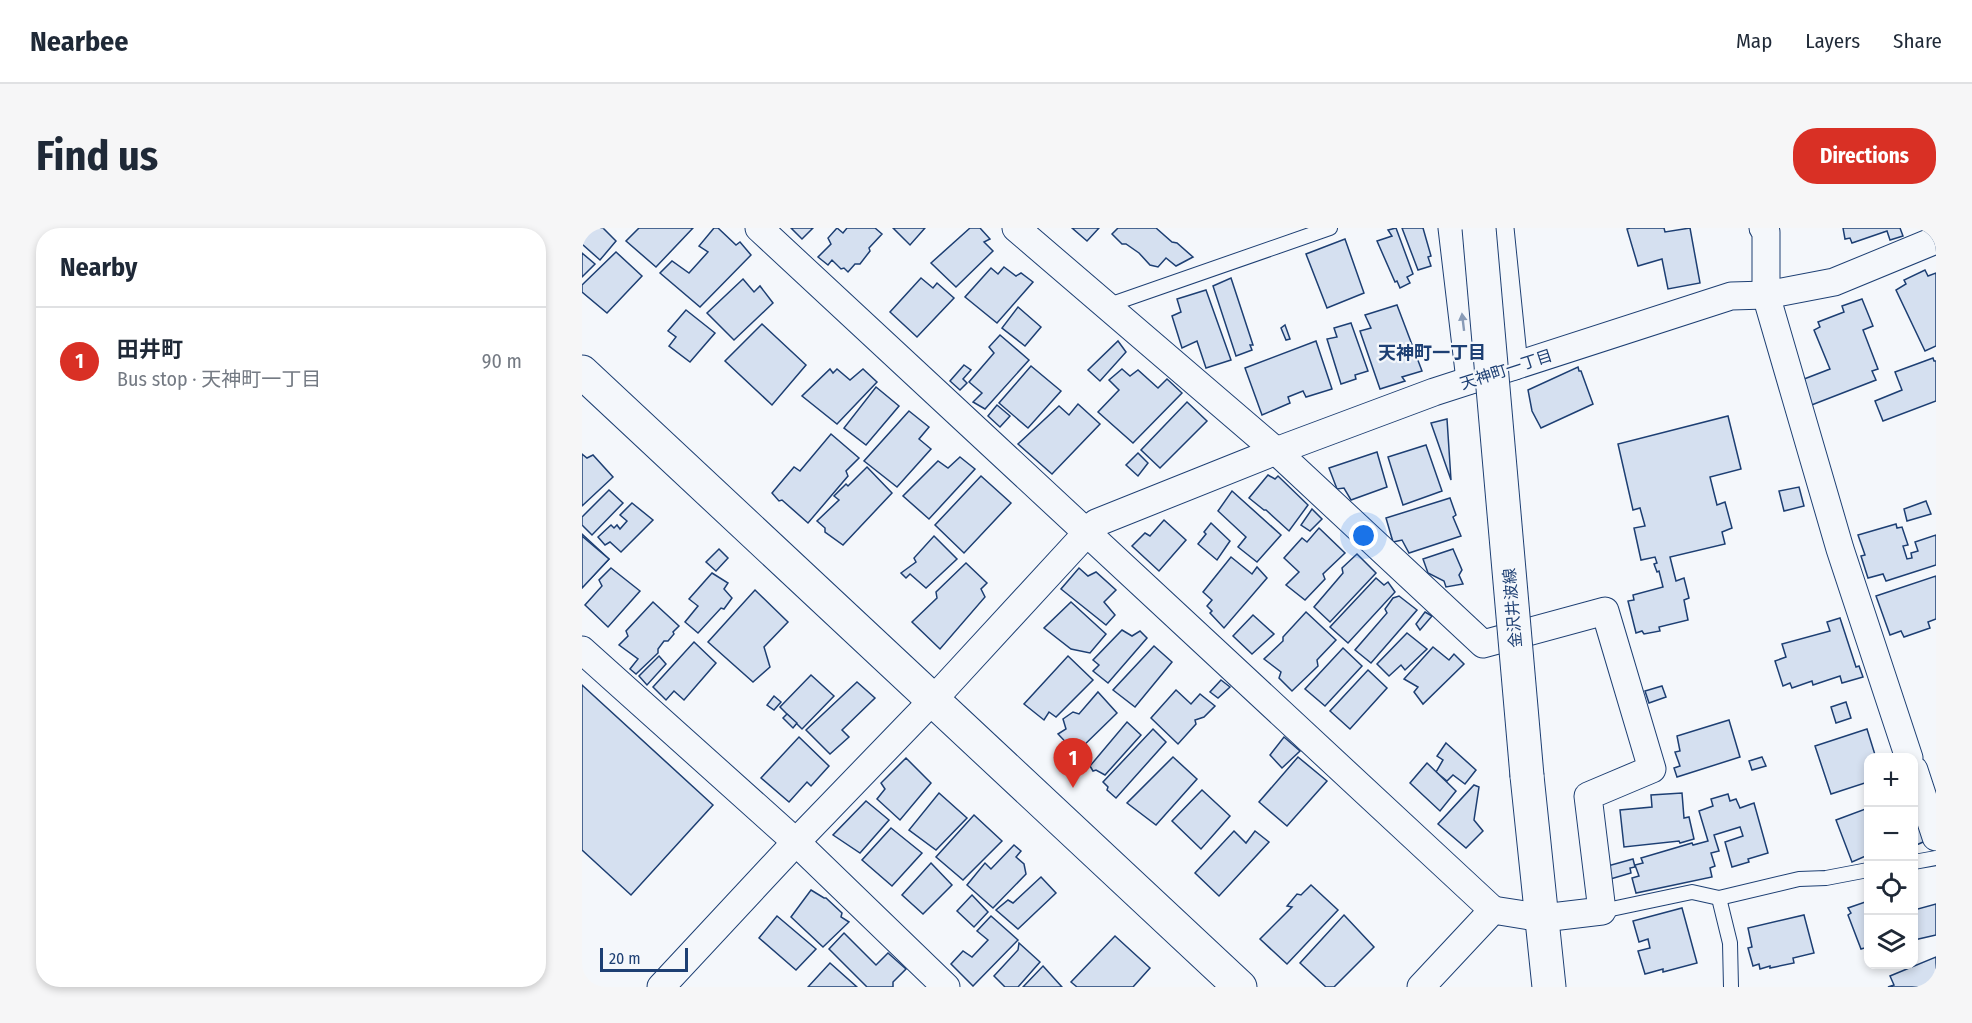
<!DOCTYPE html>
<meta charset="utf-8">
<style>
:root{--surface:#fff;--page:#f6f6f7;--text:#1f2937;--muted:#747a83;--line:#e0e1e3;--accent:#d93025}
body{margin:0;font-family:"Fira Sans Condensed","Noto Sans JP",sans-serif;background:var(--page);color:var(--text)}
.controls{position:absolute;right:18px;bottom:18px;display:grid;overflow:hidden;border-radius:12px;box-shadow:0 3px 9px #0003}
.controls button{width:54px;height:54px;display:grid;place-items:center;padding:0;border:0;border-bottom:2px solid var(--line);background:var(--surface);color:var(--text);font:30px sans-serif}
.scale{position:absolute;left:18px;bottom:15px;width:88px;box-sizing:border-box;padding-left:6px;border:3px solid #1d3f73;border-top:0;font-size:16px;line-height:21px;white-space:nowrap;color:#1d3f73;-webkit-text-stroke:4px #f4f7fb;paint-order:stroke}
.you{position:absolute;left:782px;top:308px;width:21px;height:21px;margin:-15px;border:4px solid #fff;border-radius:50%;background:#1a73e8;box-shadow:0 0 0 9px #1a73e833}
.badge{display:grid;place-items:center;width:39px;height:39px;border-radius:50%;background:var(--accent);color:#fff;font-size:20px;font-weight:700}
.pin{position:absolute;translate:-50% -50px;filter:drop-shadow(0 2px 3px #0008)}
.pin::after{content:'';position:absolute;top:32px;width:21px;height:18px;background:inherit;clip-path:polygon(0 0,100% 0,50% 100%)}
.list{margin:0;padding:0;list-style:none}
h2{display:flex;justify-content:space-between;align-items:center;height:78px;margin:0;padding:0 24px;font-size:26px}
h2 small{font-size:20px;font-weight:400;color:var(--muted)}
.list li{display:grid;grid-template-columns:39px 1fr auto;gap:18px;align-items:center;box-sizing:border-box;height:108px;padding:0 24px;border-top:2px solid var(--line)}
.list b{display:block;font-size:22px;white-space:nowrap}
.list p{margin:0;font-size:20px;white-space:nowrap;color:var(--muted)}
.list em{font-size:20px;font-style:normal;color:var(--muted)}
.icon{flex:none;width:33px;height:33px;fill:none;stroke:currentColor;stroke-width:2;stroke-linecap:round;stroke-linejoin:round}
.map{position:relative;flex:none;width:1354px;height:759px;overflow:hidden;border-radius:24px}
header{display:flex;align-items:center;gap:36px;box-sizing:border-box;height:84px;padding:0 30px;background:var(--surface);border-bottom:2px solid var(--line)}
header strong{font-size:28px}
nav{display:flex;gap:33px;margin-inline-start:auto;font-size:21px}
.intro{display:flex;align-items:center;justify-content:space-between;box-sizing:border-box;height:144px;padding:0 36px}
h1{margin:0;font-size:42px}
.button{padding:15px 27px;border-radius:24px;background:var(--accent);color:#fff;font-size:21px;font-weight:700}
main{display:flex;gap:36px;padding:0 36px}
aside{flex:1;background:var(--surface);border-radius:24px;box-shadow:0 3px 9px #0003}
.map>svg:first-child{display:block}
</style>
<header>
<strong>Nearbee</strong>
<nav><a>Map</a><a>Layers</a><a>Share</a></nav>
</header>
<div class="intro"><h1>Find us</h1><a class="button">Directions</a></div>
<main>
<aside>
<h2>Nearby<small></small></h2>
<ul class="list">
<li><span class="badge">1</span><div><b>田井町</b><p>Bus stop · 天神町一丁目</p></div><em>90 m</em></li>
</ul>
</aside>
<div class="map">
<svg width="1354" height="759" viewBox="0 0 1354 759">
<rect width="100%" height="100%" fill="#f4f7fb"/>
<g fill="#d5e0f0" stroke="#1d3f73" stroke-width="1.5">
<polygon points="0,0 21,0 34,13 18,32 0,16"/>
<polygon points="57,0 111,0 74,39 44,13"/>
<polygon points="132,0 136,0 154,17 158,14 169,27 118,79 78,45 90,33 107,45 126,24 117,18"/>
<polygon points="209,0 231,0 220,11"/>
<polygon points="255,0 261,5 265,0 293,0 300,6 287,20 288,23 278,36 273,36 266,44 262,40 259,41 250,32 246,37 236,29 249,16 246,10"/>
<polygon points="311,0 343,0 328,17"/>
<polygon points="388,0 398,0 408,11 402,14 411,23 374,59 349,35"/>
<polygon points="490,0 517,0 505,13"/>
<polygon points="536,0 574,0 590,14 595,15 611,29 594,38 584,30 576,39 568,37 557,25 544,16 540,16 530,6"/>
<polygon points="814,0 831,46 825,49 828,55 818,60 815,53 813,54 795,13 810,8 806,2"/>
<polygon points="820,0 841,0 849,28 846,29 849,38 836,42"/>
<polygon points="1048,0 1082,0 1083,4 1108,0 1118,55 1086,61 1080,31 1056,38 1045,1"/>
<polygon points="1261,0 1318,0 1321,8 1308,12 1305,3 1270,15 1268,10 1263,11"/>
<polygon points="763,11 782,65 745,80 724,26"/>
<polygon points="34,24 60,48 25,85 0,64 0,57"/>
<polygon points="0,25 13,36 0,49"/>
<polygon points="422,39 434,48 439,45 451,54 415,95 383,69 409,40 416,46"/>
<polygon points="1343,42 1346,48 1354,45 1354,118 1343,123 1314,62 1324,56 1322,52"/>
<polygon points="339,50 351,60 355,55 372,70 335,109 308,84"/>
<polygon points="649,50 671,117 668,117 670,122 654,128 631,58"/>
<polygon points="161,51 172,64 178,58 191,75 152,112 125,85"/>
<polygon points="624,62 649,132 624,140 615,113 600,120 590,88 599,84 595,71"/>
<polygon points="1280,71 1291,98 1281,102 1296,141 1290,143 1294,152 1227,178 1217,153 1248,141 1232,102 1238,99 1236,94 1262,84 1260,78"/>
<polygon points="815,77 840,143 820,149 823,153 798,161 778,103 789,100 783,87"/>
<polygon points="436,79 459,99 443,118 420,100"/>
<polygon points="104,82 133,105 108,134 87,118 94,109 86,103"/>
<polygon points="769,95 786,143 773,147 774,151 759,156 745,111 755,109 752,100"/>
<polygon points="180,96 224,137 190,177 143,133"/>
<polygon points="703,97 708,111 704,112 699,100"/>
<polygon points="418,107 447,132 403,181 391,174 400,165 387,154 412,125 407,119"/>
<polygon points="536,113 544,124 518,153 506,142"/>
<polygon points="734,113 750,161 724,169 721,163 706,169 708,175 680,187 663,140"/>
<polygon points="1351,130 1352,133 1354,133 1354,173 1301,193 1293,173 1320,162 1313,144"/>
<polygon points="382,137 389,142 381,151 385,155 378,162 368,153"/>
<polygon points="449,138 479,163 446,200 417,175"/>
<polygon points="996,139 997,143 999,143 1011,176 959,200 950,183 946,162"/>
<polygon points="248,141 251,145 255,141 268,152 281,141 295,154 255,196 220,168"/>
<polygon points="540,141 548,148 556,142 576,160 585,151 600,165 551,215 516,184 537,162 527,152"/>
<polygon points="294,159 317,178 284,217 262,200"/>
<polygon points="605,174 625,193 578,240 559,222"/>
<polygon points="496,176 518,196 470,246 436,216 477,178 487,187"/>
<polygon points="415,177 428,188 418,199 406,188"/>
<polygon points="327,183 347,199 337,211 349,221 315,259 282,233"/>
<polygon points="1146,188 1159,241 1128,249 1135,277 1143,274 1150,300 1140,304 1143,316 1088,329 1094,353 1102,350 1107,370 1102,372 1106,392 1077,399 1078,403 1062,406 1060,403 1054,405 1046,373 1052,372 1051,367 1081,359 1077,343 1075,344 1072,336 1075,335 1073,329 1059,332 1052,300 1063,298 1058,280 1051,282 1036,216"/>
<polygon points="865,191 869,252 849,195"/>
<polygon points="249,206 277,230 264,243 266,248 226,295 200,272 197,273 190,265 212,239 218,243"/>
<polygon points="844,217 860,263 821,277 806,229"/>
<polygon points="795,224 805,259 769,272 762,260 755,261 747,240"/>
<polygon points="556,225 566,235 556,248 544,237"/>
<polygon points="0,226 5,230 11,227 31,249 0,278"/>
<polygon points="378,229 393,241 347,291 321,268 356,233 366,240"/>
<polygon points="285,239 310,265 261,317 243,304 243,300 235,293 257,272 252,268 264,256 266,258"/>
<polygon points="686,247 693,251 696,248 726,277 707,303 684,282 682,282 667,270"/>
<polygon points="399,248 429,275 382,325 353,297"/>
<polygon points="1217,259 1222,278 1202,283 1197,263"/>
<polygon points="27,262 41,275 10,307 0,297 0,289"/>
<polygon points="650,263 699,307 675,334 656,319 664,309 636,283"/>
<polygon points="868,270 874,287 871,289 879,308 827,325 820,312 811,314 804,290"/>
<polygon points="1344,273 1349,286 1325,293 1322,281"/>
<polygon points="50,275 71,292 39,324 28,314 23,317 16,309 29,297 32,300 35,297 38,301 45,293 38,287"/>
<polygon points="730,281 740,291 728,303 719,297"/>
<polygon points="582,292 604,312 577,343 550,318 563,305 568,308"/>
<polygon points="629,295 648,313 635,332 616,316 624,306 622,304"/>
<polygon points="1314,296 1315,300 1320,299 1326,317 1321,318 1325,331 1330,330 1329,325 1336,323 1333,314 1354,307 1354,337 1304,353 1301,346 1286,350 1279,328 1283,327 1276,307"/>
<polygon points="737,300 763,325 741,346 743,351 723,372 704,357 717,344 702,330 720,310 725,314"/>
<polygon points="0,306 27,331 0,360"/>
<polygon points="0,308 27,331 0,360"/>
<polygon points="352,308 375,331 344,360 328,346 324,350 319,345 334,334 332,330"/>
<polygon points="137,321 146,330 134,343 124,334"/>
<polygon points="871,321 880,342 877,347 881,356 864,359 862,353 846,345 841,331"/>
<polygon points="775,326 794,345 748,394 732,379 761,345 760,340"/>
<polygon points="649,329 670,346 675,339 685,350 642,400 628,385 630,383 625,378 630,372 621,364"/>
<polygon points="384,335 405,355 399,361 403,369 358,421 330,394 355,370 354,364"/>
<polygon points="29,340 58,363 26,399 3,377 20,358 17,352"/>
<polygon points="497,340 506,348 514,344 534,362 522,374 533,387 524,397 479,361"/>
<polygon points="130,345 146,355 142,361 150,370 142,381 139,380 116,405 103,394 116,378 107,371"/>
<polygon points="1354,348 1354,391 1346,394 1348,400 1322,409 1319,403 1308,407 1294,368"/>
<polygon points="794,350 802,357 806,354 813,364 766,415 748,399"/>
<polygon points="173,362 206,394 182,419 188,439 171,454 126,414"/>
<polygon points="817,368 835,382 789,435 773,422 805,385 803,381 811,370"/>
<polygon points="71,374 97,398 91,404 92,406 86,413 82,413 76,421 76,425 54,446 48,441 56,431 37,417 46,408 44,403"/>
<polygon points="489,374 524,406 508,425 489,421 462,400"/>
<polygon points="724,384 754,412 735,432 736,438 710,463 697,450 699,444 682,431 701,413 701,409"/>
<polygon points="843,384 850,388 838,402 834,396"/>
<polygon points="671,387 692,406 670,426 651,408"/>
<polygon points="1258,390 1274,439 1277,438 1281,449 1260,455 1258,448 1231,457 1230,453 1210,460 1208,455 1201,458 1193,433 1204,429 1200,416 1248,403 1245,394"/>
<polygon points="540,402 550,408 558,403 565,410 526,455 511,443 517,437 511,432"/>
<polygon points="825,405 845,421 823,442 819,437 807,448 795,436"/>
<polygon points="112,414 134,435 102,472 92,463 84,472 71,459"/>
<polygon points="572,418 590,434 553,479 531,462"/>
<polygon points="851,419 867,432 872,426 882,436 841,476 832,464 836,459 822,451"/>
<polygon points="761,420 780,438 743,478 723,461"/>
<polygon points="77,428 84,436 65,457 57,448"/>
<polygon points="486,428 511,452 474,489 467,484 462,492 442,476"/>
<polygon points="786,442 805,460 768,501 748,483"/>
<polygon points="229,447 252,468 220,501 198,479"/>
<polygon points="639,452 648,459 636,470 628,464"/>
<polygon points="275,454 293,470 260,502 267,509 248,526 224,502"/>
<polygon points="0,457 131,577 49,667 0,622"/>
<polygon points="1080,458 1084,469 1067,475 1063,463"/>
<polygon points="594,462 609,476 618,466 633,478 622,489 613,492 614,496 596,516 569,490"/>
<polygon points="516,464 535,485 494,525 476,506 484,501 481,491 491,484 497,486"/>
<polygon points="192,468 199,474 192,482 185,477"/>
<polygon points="1264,474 1269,490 1254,495 1249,479"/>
<polygon points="205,486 215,495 211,500 201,490"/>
<polygon points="1147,492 1158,529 1095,549 1092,540 1098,538 1093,524 1098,523 1095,508"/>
<polygon points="545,494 559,507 523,547 514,542 511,543 508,538"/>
<polygon points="571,501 584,514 534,570 525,562 526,559 521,554"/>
<polygon points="1285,501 1294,530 1286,530 1286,554 1249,566 1233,518"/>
<polygon points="217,509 247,538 229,558 225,554 207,574 179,550"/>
<polygon points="702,509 718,523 700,540 688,527"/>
<polygon points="864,515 894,542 883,556 871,547 865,553 854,544 861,532 855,528"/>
<polygon points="591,529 615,551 574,597 545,575"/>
<polygon points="716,529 745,553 705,598 677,574"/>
<polygon points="1180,529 1184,538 1170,542 1167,533"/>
<polygon points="324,530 349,555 318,592 295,571 303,561 299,555"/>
<polygon points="845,535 874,563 858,583 828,555"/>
<polygon points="892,557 897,559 892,592 901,603 884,620 856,596"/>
<polygon points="620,562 648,588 619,621 590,593"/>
<polygon points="357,565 385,590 354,622 327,602"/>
<polygon points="1100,565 1102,590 1107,589 1112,611 1098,615 1097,613 1042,619 1038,582 1070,579 1069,567"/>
<polygon points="1146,566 1148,573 1154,571 1158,580 1172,575 1186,625 1166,631 1167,634 1150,639 1143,614 1161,608 1158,599 1132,607 1137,623 1129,625 1133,638 1128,640 1130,649 1054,665 1050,650 1057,648 1053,637 1061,635 1059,630 1110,615 1111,617 1126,613 1117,583 1131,578 1129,571"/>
<polygon points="284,573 307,592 278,625 251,607"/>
<polygon points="1286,580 1286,627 1270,634 1254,592"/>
<polygon points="1339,586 1348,611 1332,618 1332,589"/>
<polygon points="392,587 420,613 381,652 354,629"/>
<polygon points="309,600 340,625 310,658 280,632"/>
<polygon points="652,603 664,615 673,603 687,614 637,668 613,645"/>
<polygon points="432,617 439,623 434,629 442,636 444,646 411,680 385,657 403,635 409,641"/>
<polygon points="1051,631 1053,639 1048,640 1049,645 1025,652 1022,639"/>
<polygon points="349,635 370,657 341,686 320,667"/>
<polygon points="459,649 474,665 436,701 414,682 426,672 431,675"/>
<polygon points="729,657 756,682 705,736 678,711 710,679 705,678 715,666 719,667"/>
<polygon points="229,662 242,670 244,670 260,685 259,689 267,694 241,719 209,689"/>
<polygon points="390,667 406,684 392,699 375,683"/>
<polygon points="1286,673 1286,719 1279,721 1266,687 1269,685 1266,680"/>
<polygon points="1354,676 1354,707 1332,712 1332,682"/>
<polygon points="1100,680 1115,735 1081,744 1081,741 1063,746 1056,723 1068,720 1066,711 1057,714 1051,693"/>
<polygon points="762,687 792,719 752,759 744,759 718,735"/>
<polygon points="1222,687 1232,725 1211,730 1212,735 1188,740 1188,738 1178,741 1177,736 1171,738 1166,720 1170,719 1166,700"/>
<polygon points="195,688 234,721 214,742 177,710"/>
<polygon points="409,688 436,712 391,758 369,736 381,723 390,729 406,712 395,703"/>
<polygon points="262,705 294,737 306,725 324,741 311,754 311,759 285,759 247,721"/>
<polygon points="533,708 568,740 551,759 495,759 489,754"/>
<polygon points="437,715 458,734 436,759 423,759 412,748 436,722"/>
<polygon points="1354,729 1354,759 1306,759 1312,757 1308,748"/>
<polygon points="248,735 275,759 226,759"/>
<polygon points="461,738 480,759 441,759"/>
</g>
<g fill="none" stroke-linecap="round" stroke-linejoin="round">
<g stroke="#1d3f73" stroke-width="16">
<g id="lane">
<polyline points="524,78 748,0"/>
<polyline points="1332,634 1354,630"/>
<polyline points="1137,670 1148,715 1149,759"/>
<polyline points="1020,683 1110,664 1137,670 1217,651 1244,650 1286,642"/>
</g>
</g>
<g stroke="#1d3f73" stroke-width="29">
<g id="street">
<polyline points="177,0 911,682"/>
<polyline points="434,0 694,223 901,416 1023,383 1070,541 1006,568 1020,683 961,690 911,682 839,759"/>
<polyline points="870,0 888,152"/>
<polyline points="918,0 932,138"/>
<polyline points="1181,0 1184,4 1184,67 1258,321 1327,530"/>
<polyline points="0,422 214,614 364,759"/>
<polyline points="1332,542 1354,609"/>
<polyline points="79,759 214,614 350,473 514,295 694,223 852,164 1149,68 1184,67 1252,54 1354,12"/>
</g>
</g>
<g stroke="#1d3f73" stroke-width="35">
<polyline id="secondary" points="0,144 658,759"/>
</g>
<g stroke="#1d3f73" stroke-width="35">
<polyline id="primary" points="945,548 967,759"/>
</g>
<use href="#lane" stroke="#f4f7fb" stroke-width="14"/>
<use href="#street" stroke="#f4f7fb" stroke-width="27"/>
<use href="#secondary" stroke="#f4f7fb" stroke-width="33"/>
<use href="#primary" stroke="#f4f7fb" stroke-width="33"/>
<g stroke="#1d3f73" stroke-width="35" stroke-linecap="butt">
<polyline id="primary-bridge" points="897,0 945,548"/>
</g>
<use href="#primary-bridge" stroke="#f4f7fb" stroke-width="33"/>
</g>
<defs><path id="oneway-solid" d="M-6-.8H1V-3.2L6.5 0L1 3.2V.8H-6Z" transform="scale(1.5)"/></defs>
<use fill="#889bb7" href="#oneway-solid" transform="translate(881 94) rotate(-97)"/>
<g text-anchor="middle" stroke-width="4.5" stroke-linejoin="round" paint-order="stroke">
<g font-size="16" fill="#1d3f73" stroke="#f4f7fb">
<text transform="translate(924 141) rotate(-18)" y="6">天神町一丁目</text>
<text transform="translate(930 380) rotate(-95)" y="6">金沢井波線</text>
</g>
<g font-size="18" font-weight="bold" fill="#1d3f73" stroke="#f4f7fb">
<text x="850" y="131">天神町一丁目</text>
</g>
</g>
</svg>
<div class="controls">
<button>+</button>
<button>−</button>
<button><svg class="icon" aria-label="locate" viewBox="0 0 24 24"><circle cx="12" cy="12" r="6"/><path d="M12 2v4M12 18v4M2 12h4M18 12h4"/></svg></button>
<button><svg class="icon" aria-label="layers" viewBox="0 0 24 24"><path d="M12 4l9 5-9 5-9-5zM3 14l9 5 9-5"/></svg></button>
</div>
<div class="scale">20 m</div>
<div class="you"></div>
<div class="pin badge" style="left:491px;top:560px">1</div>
</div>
</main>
